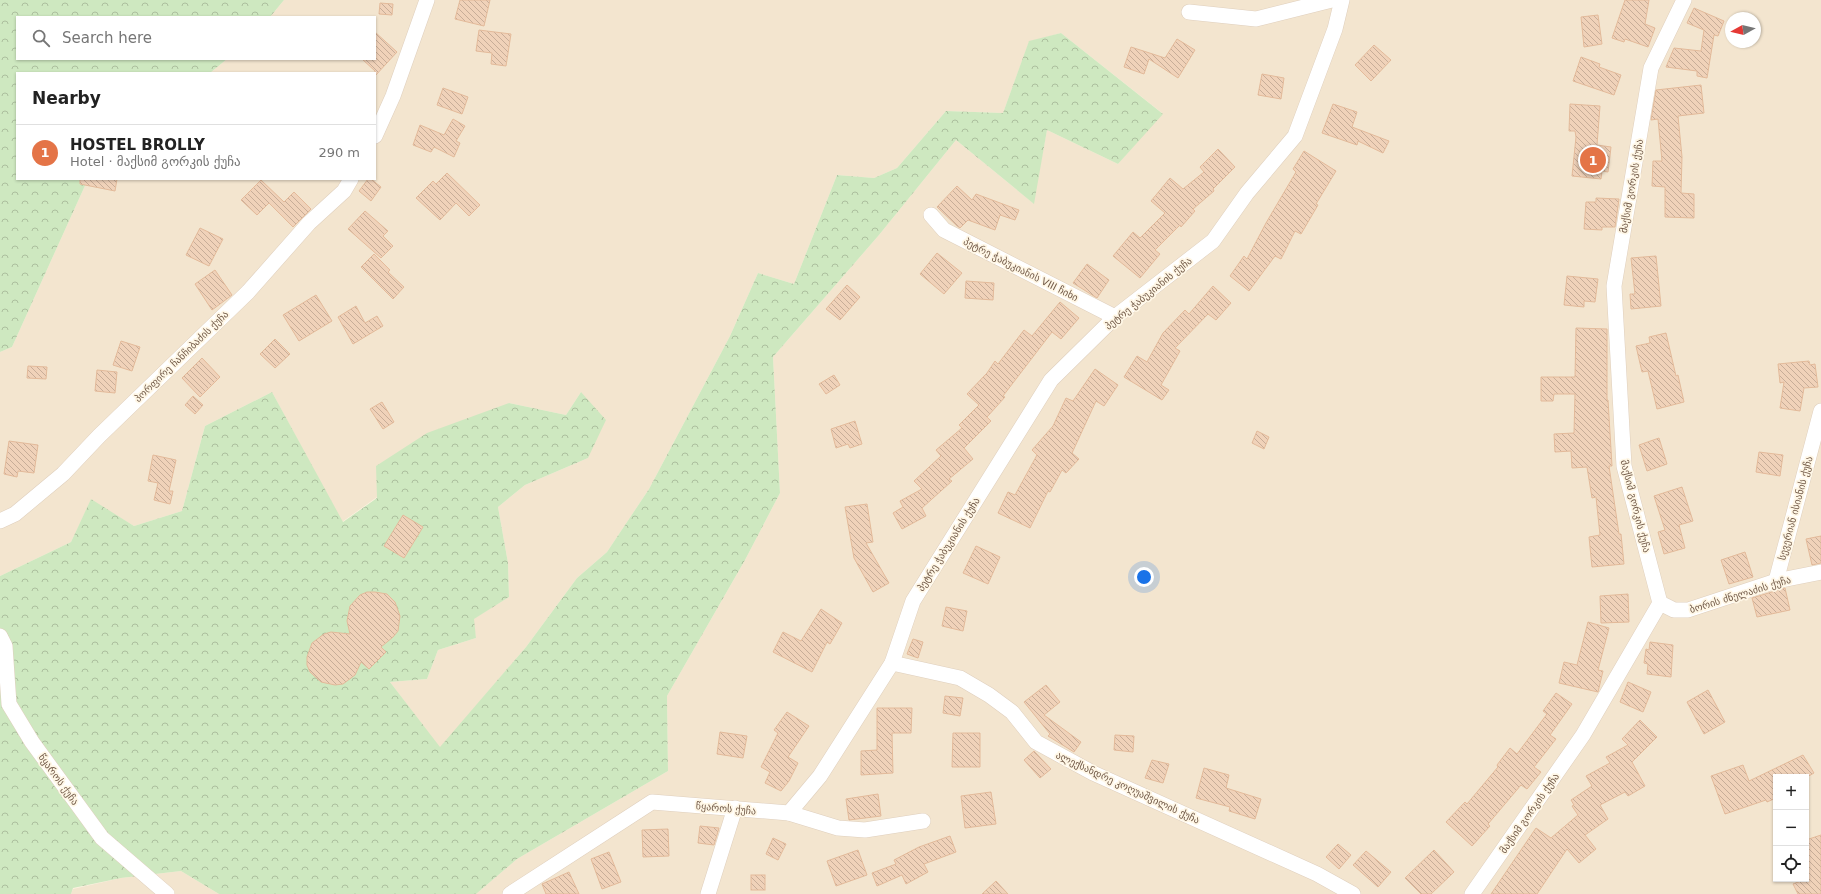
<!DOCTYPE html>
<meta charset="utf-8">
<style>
:root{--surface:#fff;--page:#f6f6f6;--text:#222;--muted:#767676;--line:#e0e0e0;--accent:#e47447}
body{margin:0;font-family:"DejaVu Sans","Noto Sans Georgian",sans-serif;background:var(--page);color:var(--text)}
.controls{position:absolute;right:12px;bottom:12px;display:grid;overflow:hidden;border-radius:0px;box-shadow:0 1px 3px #0004}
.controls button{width:36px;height:36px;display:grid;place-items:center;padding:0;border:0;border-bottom:1px solid var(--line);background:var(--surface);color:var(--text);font:20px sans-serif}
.compass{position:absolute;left:1725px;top:12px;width:36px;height:36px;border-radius:50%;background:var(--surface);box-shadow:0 1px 3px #0004;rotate:262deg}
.you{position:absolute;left:1144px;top:577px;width:14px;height:14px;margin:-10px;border:3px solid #fff;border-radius:50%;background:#1a73e8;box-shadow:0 0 0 6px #1a73e833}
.badge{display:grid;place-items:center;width:26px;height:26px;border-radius:50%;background:var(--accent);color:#fff;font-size:13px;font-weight:700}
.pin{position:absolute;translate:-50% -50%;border:2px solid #fff;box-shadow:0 1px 4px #0006}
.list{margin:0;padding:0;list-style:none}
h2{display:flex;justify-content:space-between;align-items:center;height:52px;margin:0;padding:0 16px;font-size:17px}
h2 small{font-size:13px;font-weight:400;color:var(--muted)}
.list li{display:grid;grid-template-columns:26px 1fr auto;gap:12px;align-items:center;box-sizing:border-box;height:56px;padding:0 16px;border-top:1px solid var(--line)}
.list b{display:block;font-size:15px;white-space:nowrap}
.list p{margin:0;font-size:13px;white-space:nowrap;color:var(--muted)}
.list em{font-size:13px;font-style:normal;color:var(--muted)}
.icon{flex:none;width:22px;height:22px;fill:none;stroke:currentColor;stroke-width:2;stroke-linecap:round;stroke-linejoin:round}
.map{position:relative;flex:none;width:1821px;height:894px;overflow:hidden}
.search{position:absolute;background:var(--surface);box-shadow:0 1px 3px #0004;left:16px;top:16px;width:360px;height:44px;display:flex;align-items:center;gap:10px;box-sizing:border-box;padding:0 14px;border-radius:0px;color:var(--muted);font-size:15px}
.panel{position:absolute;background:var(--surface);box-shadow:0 1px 3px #0004;left:16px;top:72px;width:360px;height:108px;border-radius:0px}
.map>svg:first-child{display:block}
</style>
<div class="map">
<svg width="1821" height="894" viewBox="0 0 1821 894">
<defs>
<pattern id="forest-crowns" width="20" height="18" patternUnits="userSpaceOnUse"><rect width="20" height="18" fill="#cee8c0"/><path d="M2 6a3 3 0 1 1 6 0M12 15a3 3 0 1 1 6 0" fill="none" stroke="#acbf9e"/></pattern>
<pattern id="building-back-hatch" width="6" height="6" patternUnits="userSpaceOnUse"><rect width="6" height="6" fill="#f0d2b9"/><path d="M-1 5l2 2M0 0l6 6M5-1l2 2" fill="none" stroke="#c7ad98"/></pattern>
</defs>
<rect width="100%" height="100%" fill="#fcf3e1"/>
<g fill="#f3e5cf" fill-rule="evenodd">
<path d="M284,0H1821V894H476L517,859L668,771L667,696L745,560L780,493L773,357L879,235L956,140L1033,203L1047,130L1118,164L1162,113L1061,33L1029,42L1003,113L946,111L897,168L874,178L837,175L794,284L758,273L730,336L649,489L607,552L577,578L526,647L440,748L390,682L427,679L438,650L476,638L473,619L509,597L508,563L498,507L525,485L588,458L581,392L566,415L509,403L342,522L272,392L205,426L182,511L134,526L91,500L71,542L0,576V352L12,347L88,179H375V73H210L227,59H375V17H270ZM1731,18H1755V42H1731ZM1776,777H1806V879H1776Z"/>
<polygon points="181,871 219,894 71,894 73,889 121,878"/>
</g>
<g fill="url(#forest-crowns)">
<polygon points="0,0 284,0 270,17 17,17 17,59 227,59 210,73 17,73 17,179 88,179 12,347 0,352"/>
<polygon points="1061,33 1163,114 1118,164 1047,130 1034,204 956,140 879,235 773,357 780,493 745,560 667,696 668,771 517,859 476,894 219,894 181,871 121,878 73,888 71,894 0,894 0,576 71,542 91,499 134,526 182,511 205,426 272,392 343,522 377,498 376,466 427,433 509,403 566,415 581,392 606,420 588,458 525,485 498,507 508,563 509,597 474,619 476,638 438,650 427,679 390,682 440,747 526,647 577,578 607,552 649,489 730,336 758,273 794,284 837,175 874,178 897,168 946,111 1003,113 1029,41"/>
</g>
<g fill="url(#building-back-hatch)" stroke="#e3ba9a">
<polygon points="460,0 490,0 484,26 455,19"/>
<polygon points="1625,0 1649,0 1645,24 1655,28 1648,47 1625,39 1624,42 1612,38"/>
<polygon points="380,3 393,4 392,15 379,14"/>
<polygon points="1694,8 1724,21 1718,36 1714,35 1707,78 1697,76 1697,71 1666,67 1674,48 1701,51 1704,30 1687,23"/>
<polygon points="1598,15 1602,44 1584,47 1581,17"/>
<polygon points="479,30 511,34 506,66 491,64 492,53 476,51"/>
<polygon points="375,32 397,52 375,76 375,71 362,59 375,59"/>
<polygon points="1177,39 1195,50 1178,78 1149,59 1144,74 1124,67 1131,47 1165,58"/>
<polygon points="1374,45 1391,60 1371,81 1355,65"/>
<polygon points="1581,57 1600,64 1599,67 1621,75 1614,95 1573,81"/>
<polygon points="1262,74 1284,78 1281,99 1258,95"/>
<polygon points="1701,85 1704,113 1678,116 1682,157 1681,193 1694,194 1694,218 1665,217 1665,187 1652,186 1653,161 1662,161 1658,119 1651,120 1656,90"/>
<polygon points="443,88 468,97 462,114 437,105"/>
<polygon points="1333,104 1357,112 1352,127 1389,141 1383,153 1358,141 1357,145 1322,133"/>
<polygon points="1570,104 1600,106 1597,145 1611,147 1608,172 1602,171 1601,179 1572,176 1576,137 1575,131 1569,131"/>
<polygon points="453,119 465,126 456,141 460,143 454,157 434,147 431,152 413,145 420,125 444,135"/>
<polygon points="1218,149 1235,167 1213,189 1214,191 1193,209 1195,211 1181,227 1180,225 1155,250 1160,254 1140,278 1113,256 1133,232 1140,238 1165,213 1151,201 1170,178 1183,189 1204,172 1200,167"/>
<polygon points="1304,151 1336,171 1316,204 1318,205 1301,234 1295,231 1281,259 1275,256 1249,291 1230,276 1244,256 1247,259 1266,223 1296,172 1293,169"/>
<polygon points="447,173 480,205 469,216 456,203 440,220 416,198 433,181 436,184"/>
<polygon points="80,179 117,179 115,191 80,184"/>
<polygon points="368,179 371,179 381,187 371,201 359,191"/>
<polygon points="261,180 284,202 294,192 311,209 293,227 269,203 257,215 241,200"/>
<polygon points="957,186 972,200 976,194 1019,210 1015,220 1000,215 995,230 968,220 960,228 957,226 937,207"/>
<polygon points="1596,198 1619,199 1615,227 1602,227 1602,230 1584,229 1586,202 1596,202"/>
<polygon points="365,211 388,231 383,236 393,246 381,258 348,229"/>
<polygon points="200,228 223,239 209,266 186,255"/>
<polygon points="937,253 962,273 944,294 920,274"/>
<polygon points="374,254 390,270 388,272 404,287 393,299 361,267"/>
<polygon points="1656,256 1661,306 1631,309 1630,294 1635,294 1631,258"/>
<polygon points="1087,264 1109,280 1097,298 1073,283"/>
<polygon points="215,270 232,295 212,310 195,284"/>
<polygon points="1567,276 1598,279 1595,302 1584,301 1584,307 1564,305"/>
<polygon points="966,281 994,283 993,300 965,298"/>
<polygon points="847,285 860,297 840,320 826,309"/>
<polygon points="1213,286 1231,303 1216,320 1208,314 1175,348 1180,351 1161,385 1169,390 1162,400 1124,377 1137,356 1147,362 1163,333 1185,310 1189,314"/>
<polygon points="316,295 332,321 299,341 283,315"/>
<polygon points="1060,302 1079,318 1061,339 1052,332 1003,396 1005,397 987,417 991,421 964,448 973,459 949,479 952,481 922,508 926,516 902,529 893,513 903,507 900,501 922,489 914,481 941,456 936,450 962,428 959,425 979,405 967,394 987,373 995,361 998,364 1024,330 1032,336"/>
<polygon points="356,306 365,323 377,316 383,326 353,344 338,317"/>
<polygon points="1576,328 1607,329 1607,400 1608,400 1612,466 1609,466 1619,534 1621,534 1624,564 1592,567 1589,537 1600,535 1596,497 1592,498 1587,467 1572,468 1571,451 1555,452 1554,434 1574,433 1575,394 1554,394 1553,401 1541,401 1541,377 1575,377"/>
<polygon points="1666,333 1676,376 1678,375 1684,402 1657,409 1648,371 1642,372 1636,346 1650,343 1649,337"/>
<polygon points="275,339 290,354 275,368 260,354"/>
<polygon points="121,341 140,347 132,371 113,365"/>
<polygon points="202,358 220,377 200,397 182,378"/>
<polygon points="1809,361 1810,365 1815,364 1818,387 1804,388 1800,411 1780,408 1784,382 1780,383 1778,364"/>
<polygon points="28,366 47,367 46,379 27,378"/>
<polygon points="1095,369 1118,385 1104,406 1096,401 1072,453 1079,459 1066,473 1062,470 1050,492 1048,491 1030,528 998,513 1008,492 1015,495 1037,455 1032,450 1053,426 1066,398 1073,401"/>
<polygon points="97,370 117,372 115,393 95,391"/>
<polygon points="834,375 840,385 826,394 819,384"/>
<polygon points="193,396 203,405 195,414 185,405"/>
<polygon points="382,402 394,422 383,429 370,409"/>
<polygon points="855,421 862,444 850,448 848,444 836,448 831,429"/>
<polygon points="1257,431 1269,437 1264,449 1252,443"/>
<polygon points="1659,438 1667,464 1647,471 1639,445"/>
<polygon points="9,441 38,445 34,473 18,471 17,477 4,474"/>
<polygon points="1759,452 1783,455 1780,476 1756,472"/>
<polygon points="153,455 176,460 169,491 173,491 170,504 154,500 158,483 148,481"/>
<polygon points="1682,487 1693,521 1679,525 1685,548 1664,554 1658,532 1665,530 1654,496"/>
<polygon points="867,504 873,542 866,543 889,583 873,592 854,558 845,507"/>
<polygon points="403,515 423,527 404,558 384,546"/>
<polygon points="1821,536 1821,563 1812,565 1806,539"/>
<polygon points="976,546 1000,557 988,584 963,573"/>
<polygon points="1745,552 1753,577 1729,584 1721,560"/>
<polygon points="1785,588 1790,610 1757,617 1752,598"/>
<polygon points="367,592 375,592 387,594 395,602 400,616 398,631 393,637 381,647 386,652 369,669 361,662 355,675 343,684 335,685 321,682 310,672 307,665 307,657 312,643 324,634 331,632 350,634 347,621 350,606 360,595"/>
<polygon points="1628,594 1629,622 1601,623 1600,596"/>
<polygon points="946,607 967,611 963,631 942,626"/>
<polygon points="821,609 842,623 830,644 827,642 812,672 773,652 783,632 801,641"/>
<polygon points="1588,622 1609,628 1598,670 1603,671 1598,692 1559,683 1564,662 1577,665"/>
<polygon points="913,639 923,642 918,658 907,654"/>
<polygon points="1650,642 1673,645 1671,677 1647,674 1648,664 1644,663 1646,649 1649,650"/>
<polygon points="1628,682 1651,692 1643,712 1620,702"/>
<polygon points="1046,685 1060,702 1044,715 1081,742 1074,752 1048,736 1050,734 1024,702"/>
<polygon points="1708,690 1725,722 1704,734 1687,702"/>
<polygon points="1556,693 1572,704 1550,735 1556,739 1534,767 1541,772 1527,789 1521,785 1488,824 1490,826 1472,846 1446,822 1465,802 1467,804 1498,767 1497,765 1510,748 1517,754 1547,714 1543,711"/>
<polygon points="945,696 963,698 960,716 943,713"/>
<polygon points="877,708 912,708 911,733 892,733 893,773 861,775 861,751 877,750"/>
<polygon points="787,712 809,726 788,757 798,763 789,781 781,791 765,783 770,772 761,767 778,733 774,730"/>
<polygon points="1640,720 1657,737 1632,762 1645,786 1628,796 1625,792 1600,805 1608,819 1585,835 1596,849 1579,863 1567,849 1537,894 1491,894 1536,828 1551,838 1578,815 1572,806 1574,805 1571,800 1592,786 1586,776 1610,763 1606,757 1628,745 1622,739"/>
<polygon points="720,732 747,736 743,758 717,754"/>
<polygon points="953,733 980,733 980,767 952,767"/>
<polygon points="1115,735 1134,736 1133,752 1114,750"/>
<polygon points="1034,751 1051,769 1040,778 1024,760"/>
<polygon points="1803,755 1814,773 1807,777 1776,777 1776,798 1767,802 1766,800 1725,814 1711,776 1743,765 1749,781"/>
<polygon points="1152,760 1169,764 1163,783 1145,778"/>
<polygon points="1204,768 1229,775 1226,788 1261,799 1255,819 1229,811 1230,807 1196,798"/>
<polygon points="991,792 996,824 965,828 961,796"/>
<polygon points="878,794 881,816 849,820 846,799"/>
<polygon points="700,826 719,828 714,845 698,843"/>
<polygon points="668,829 669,856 643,857 642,830"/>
<polygon points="1821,835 1821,894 1798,894 1793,884 1806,879 1806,840"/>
<polygon points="950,836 956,852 924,864 928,872 906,884 902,875 877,886 872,873 896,864 894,860 919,847"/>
<polygon points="773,838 786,844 778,860 766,854"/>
<polygon points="1338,844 1351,855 1339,869 1326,857"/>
<polygon points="858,850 867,875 836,886 827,861"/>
<polygon points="1434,850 1454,872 1431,894 1421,894 1405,878"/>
<polygon points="1366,851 1391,872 1378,887 1353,865"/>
<polygon points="609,852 621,882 602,889 591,859"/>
<polygon points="569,872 579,894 546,894 542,884"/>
<rect x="751" y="875" width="14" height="15"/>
<polygon points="996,881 1008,894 982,894"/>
</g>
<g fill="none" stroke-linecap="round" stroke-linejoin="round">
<g stroke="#dfcfbd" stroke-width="16">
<g id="minor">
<polyline points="1189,12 1256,19 1332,0"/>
<polyline points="375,136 393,96 427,0"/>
<polyline points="931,215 944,230 1115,317"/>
<polyline points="0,521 15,514 63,474 99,436 248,292 309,223 344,191 351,179"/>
<polyline points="1776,581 1821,411"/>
<polyline points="1660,603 1674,610 1688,610 1776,581 1821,572"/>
<polyline points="0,636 5,646 9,704 32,742 102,838 167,894"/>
<polyline points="892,663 960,678 989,695 1012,712 1036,742 1093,773 1317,874 1353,894"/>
<polyline points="789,813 838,828 865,830 923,821"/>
<polyline points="510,894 652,802 789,813 820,776 892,663 913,601 1051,380 1115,317 1213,241 1247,193 1295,136 1335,29 1342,0"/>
<polyline points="708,894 735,808"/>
<polyline points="1472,894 1583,735 1660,603 1624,466 1614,286 1651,68 1684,0"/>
</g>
</g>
<use href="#minor" stroke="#fff" stroke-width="15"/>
</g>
<g text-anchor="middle" stroke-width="3.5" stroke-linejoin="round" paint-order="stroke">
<g font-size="10" fill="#725a48" stroke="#fff7e6">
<text transform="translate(1631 186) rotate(-80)" y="4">მაქსიმ გორკის ქუჩა</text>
<text transform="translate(1021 269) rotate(27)" y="4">პეტრე ჭაბუკიანის VIII ჩიხი</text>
<text transform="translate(1148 293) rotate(-39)" y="4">პეტრე ჭაბუკიანის ქუჩა</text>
<text transform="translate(181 356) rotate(-44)" y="4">პორფირე ჩანჩიბაძის ქუჩა</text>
<text transform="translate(1636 506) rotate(76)" y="4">მაქსიმ გორკის ქუჩა</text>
<text transform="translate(1795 508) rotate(-75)" y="4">სევერიან ისიანის ქუჩა</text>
<text transform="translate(948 544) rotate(-58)" y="4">პეტრე ჭაბუკიანის ქუჩა</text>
<text transform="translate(1740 594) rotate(-17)" y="4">ბორის ძნელაძის ქუჩა</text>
<text transform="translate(59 779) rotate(54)" y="4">წყაროს ქუჩა</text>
<text transform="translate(1128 787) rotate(25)" y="4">ალექსანდრე კოღუაშვილის ქუჩა</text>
<text transform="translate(726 808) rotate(5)" y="4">წყაროს ქუჩა</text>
<text transform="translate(1529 813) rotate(-55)" y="4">მაქსიმ გორკის ქუჩა</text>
</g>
</g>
</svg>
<div class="controls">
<button>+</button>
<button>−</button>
<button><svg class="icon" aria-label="locate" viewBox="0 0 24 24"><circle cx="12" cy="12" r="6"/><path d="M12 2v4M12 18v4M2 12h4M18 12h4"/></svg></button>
</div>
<svg class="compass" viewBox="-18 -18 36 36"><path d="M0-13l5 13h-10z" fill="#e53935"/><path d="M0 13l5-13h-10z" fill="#767676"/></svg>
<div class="you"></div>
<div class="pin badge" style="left:1593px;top:160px">1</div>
<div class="search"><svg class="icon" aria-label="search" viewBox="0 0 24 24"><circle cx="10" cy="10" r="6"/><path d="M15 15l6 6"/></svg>Search here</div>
<section class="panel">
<h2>Nearby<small></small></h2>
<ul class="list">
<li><span class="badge">1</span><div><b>HOSTEL BROLLY</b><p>Hotel · მაქსიმ გორკის ქუჩა</p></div><em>290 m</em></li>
</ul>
</section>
</div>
